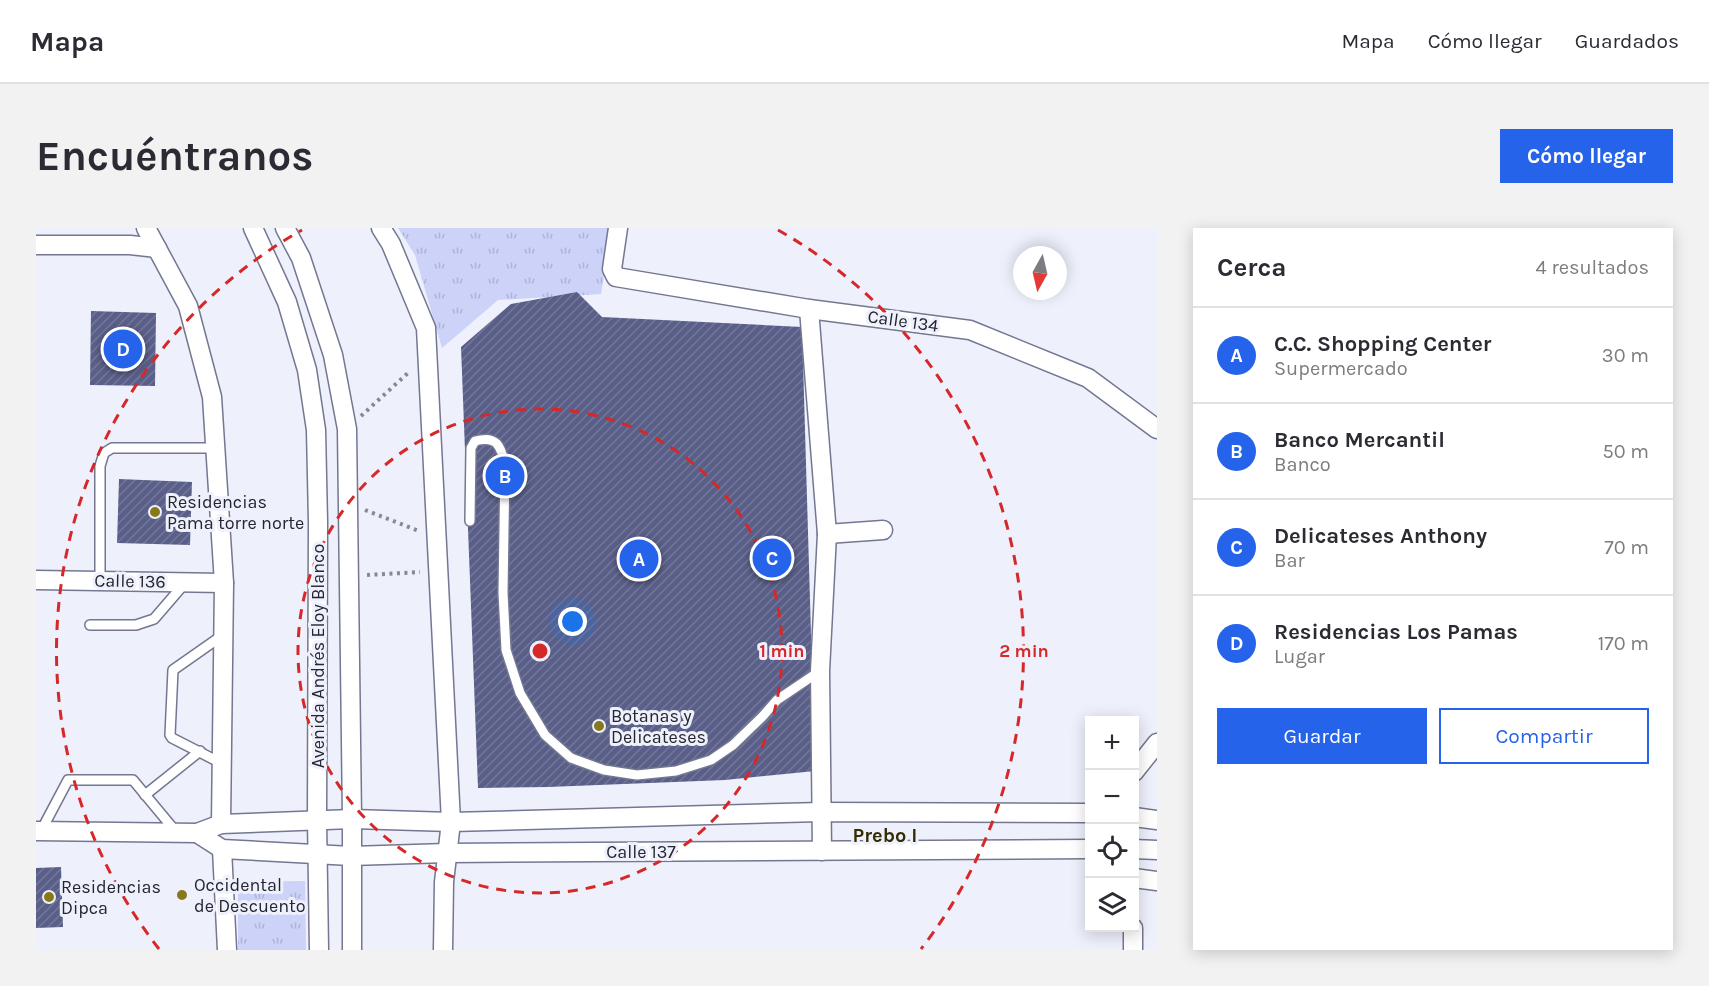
<!DOCTYPE html>
<html lang="es">
<meta charset="utf-8">
<style>
:root{--surface:#fff;--page:#f2f2f3;--text:#2b2b33;--muted:#7c7c81;--line:#e1e1e2;--accent:#2563eb}
body{margin:0;font-family:Karla,sans-serif;background:var(--page);color:var(--text)}
.controls{position:absolute;right:18px;bottom:18px;display:grid;overflow:hidden;border-radius:0px;box-shadow:0 3px 15px #0003}
.controls button{width:54px;height:54px;display:grid;place-items:center;padding:0;border:0;border-bottom:2px solid var(--line);background:var(--surface);color:var(--text);font:30px sans-serif}
.compass{position:absolute;left:977px;top:18px;width:54px;height:54px;border-radius:50%;background:var(--surface);box-shadow:0 3px 15px #0003;rotate:188deg}
.you{position:absolute;left:537px;top:394px;width:21px;height:21px;margin:-15px;border:4px solid #fff;border-radius:50%;background:#1a73e8;box-shadow:0 0 0 9px #1a73e833}
.badge{display:grid;place-items:center;width:39px;height:39px;border-radius:50%;background:var(--accent);color:#fff;font-size:20px;font-weight:700}
.pin{position:absolute;translate:-50% -50%;border:3px solid #fff;box-shadow:0 2px 6px #0006}
.list{margin:0;padding:0;list-style:none}
h2{display:flex;justify-content:space-between;align-items:center;height:78px;margin:0;padding:0 24px;font-size:26px}
h2 small{font-size:20px;font-weight:400;color:var(--muted)}
.list li{display:grid;grid-template-columns:39px 1fr auto;gap:18px;align-items:center;box-sizing:border-box;height:96px;padding:0 24px;border-top:2px solid var(--line)}
.list b{display:block;font-size:22px;white-space:nowrap}
.list p{margin:0;font-size:20px;white-space:nowrap;color:var(--muted)}
.list em{font-size:20px;font-style:normal;color:var(--muted)}
.actions{display:flex;gap:12px;padding:18px 24px}
.actions a{flex:1;padding:14px 0;border:2px solid var(--accent);border-radius:0px;text-align:center;font-size:21px;color:var(--accent)}
.actions .main{background:var(--accent);color:#fff}
.icon{flex:none;width:33px;height:33px;fill:none;stroke:currentColor;stroke-width:2;stroke-linecap:round;stroke-linejoin:round}
.map{position:relative;flex:none;width:1121px;height:722px;overflow:hidden;border-radius:0px}
header{display:flex;align-items:center;gap:36px;box-sizing:border-box;height:84px;padding:0 30px;background:var(--surface);border-bottom:2px solid var(--line)}
header strong{font-size:28px}
nav{display:flex;gap:33px;margin-inline-start:auto;font-size:21px}
.intro{display:flex;align-items:center;justify-content:space-between;box-sizing:border-box;height:144px;padding:0 36px}
h1{margin:0;font-size:42px}
.button{padding:15px 27px;border-radius:0px;background:var(--accent);color:#fff;font-size:21px;font-weight:700}
main{display:flex;gap:36px;padding:0 36px}
aside{flex:1;background:var(--surface);border-radius:0px;box-shadow:0 3px 15px #0003}
.map>svg:first-child{display:block}
</style>
<header>
<strong>Mapa</strong>
<nav><a>Mapa</a><a>Cómo llegar</a><a>Guardados</a></nav>
</header>
<div class="intro"><h1>Encuéntranos</h1><a class="button">Cómo llegar</a></div>
<main>
<div class="map">
<svg width="1121" height="722" viewBox="0 0 1121 722">
<defs>
<pattern id="park-tufts" width="24" height="20" patternUnits="userSpaceOnUse" patternTransform="scale(1.5)"><rect width="24" height="20" fill="#ccd2f8"/><path d="M3 7l-1-3M5 7V3M7 7l1-3M15 17l-1-3M17 17v-4M19 17l1-3" fill="none" stroke="#afb4d5"/></pattern>
<pattern id="building-hatch" width="6" height="6" patternUnits="userSpaceOnUse" patternTransform="scale(1.5)"><rect width="6" height="6" fill="#5a5f89"/><path d="M-1 1l2-2M0 6l6-6M5 7l2-2" fill="none" stroke="#737797"/></pattern>
</defs>
<rect width="100%" height="100%" fill="#eef0fc"/>
<g fill="url(#park-tufts)">
<polygon points="362,0 576,0 565,66 462,72 406,120 379,27"/>
<polygon points="269,653 270,722 202,722 202,654"/>
</g>
<g fill="url(#building-hatch)">
<polygon points="541,64 566,89 766,99 779,543 689,552 512,559 442,560 425,119 475,76"/>
<polygon points="55,83 120,85 119,158 54,157"/>
<polygon points="83,251 156,254 154,317 81,315"/>
<polygon points="25,639 27,699 0,700 0,640"/>
</g>
<g fill="none" stroke-linecap="round" stroke-linejoin="round">
<g stroke="#737790" stroke-width="12">
<g id="service">
<path d="M434,293L435,220L439,213C461,207 465,218 469,237L467,365L470,422L484,465L509,507L535,530L568,542L601,547L640,543L675,532L697,517L726,489L741,472L784,443"/>
<polyline points="64,353 64,238 68,225 76,220 179,220"/>
<polyline points="54,397 100,397 118,391 149,355"/>
<polyline points="185,535 136,510 134,507 137,442 187,407"/>
<polyline points="109,567 164,523"/>
<polyline points="5,603 32,552 97,552 141,605"/>
</g>
</g>
<g stroke="#737790" stroke-width="21">
<g id="minor">
<polyline points="110,0 152,78 176,169 188,355 185,596"/>
<polyline points="217,0 251,74 271,142 280,202 282,294 281,591 283,722"/>
<polyline points="249,0 265,30 297,127 311,201 316,591 316,722"/>
<polyline points="345,0 355,16 390,100 415,594 408,654 407,722"/>
<polyline points="582,0 576,41 580,49 773,81 934,102 1052,150 1121,201"/>
<polyline points="0,17 94,17 121,20"/>
<polyline points="773,81 791,306 784,443 786,623"/>
<polyline points="791,306 847,302"/>
<polyline points="0,352 188,355"/>
<polyline points="1098,544 1121,515"/>
<polyline points="1098,589 1121,592"/>
<polyline points="0,603 161,605 185,596 316,591 415,594 785,584 1054,585"/>
<polyline points="161,605 186,621 315,628 411,625 1054,621"/>
<polyline points="186,621 191,722"/>
<polyline points="1098,621 1121,622"/>
<polyline points="1098,650 1121,653"/>
<polyline points="1097,722 1097,700"/>
</g>
</g>
<g stroke="#868893" stroke-width="4" stroke-dasharray="3 4.5" stroke-linecap="butt">
<polyline points="325,188 373,144"/>
<polyline points="329,282 383,303"/>
<polyline points="331,347 384,344"/>
</g>
<use href="#service" stroke="#fff" stroke-width="9"/>
<use href="#minor" stroke="#fff" stroke-width="18"/>
</g>
<g fill="none" stroke="#d62828" stroke-width="3" stroke-dasharray="10 8">
<circle cx="504" cy="423" r="242"/>
<path d="M123 721A484 484 0 0 1 266 2M742 2A484 484 0 0 1 885 721"/>
</g>
<g fill="#88781c" stroke="#eef0fc" stroke-width="2">
<circle cx="119" cy="284" r="6"/>
<circle cx="563" cy="498" r="6"/>
<circle cx="146" cy="667" r="6"/>
<circle cx="13" cy="669" r="6"/>
</g>
<g text-anchor="middle" stroke-width="6" stroke-linejoin="round" paint-order="stroke">
<g font-size="18" fill="#24252f" stroke="#eef0fc">
<text transform="translate(867 93) rotate(8)" y="6">Calle 134</text>
<text transform="translate(94 353) rotate(1)" y="6">Calle 136</text>
<text transform="translate(282 428) rotate(-90)" y="6">Avenida Andrés Eloy Blanco</text>
<text x="605" y="630">Calle 137</text>
</g>
<g font-size="18" fill="#24252f" stroke="#eef0fc" text-anchor="start">
<text x="131" y="280">Residencias<tspan x="131" dy="21">Pama torre norte</tspan></text>
<text x="575" y="494">Botanas y<tspan x="575" dy="21">Delicateses</tspan></text>
<text x="158" y="663">Occidental<tspan x="158" dy="21">de Descuento</tspan></text>
<text x="25" y="665">Residencias<tspan x="25" dy="21">Dipca</tspan></text>
</g>
<g font-size="20" font-weight="bold" fill="#352d01" stroke="#eef0fc">
<text x="849" y="614">Prebo I</text>
</g>
</g>
<circle cx="504" cy="423" r="9" fill="#d62828" stroke="#eef0fc" stroke-width="3"/>
<g font-size="18" text-anchor="middle" font-weight="bold" fill="#d62828" stroke="#eef0fc" stroke-width="6" stroke-linejoin="round" paint-order="stroke">
<text x="746" y="429">1 min</text>
<text x="988" y="429">2 min</text>
</g>
</svg>
<div class="controls">
<button>+</button>
<button>−</button>
<button><svg class="icon" aria-label="locate" viewBox="0 0 24 24"><circle cx="12" cy="12" r="6"/><path d="M12 2v4M12 18v4M2 12h4M18 12h4"/></svg></button>
<button><svg class="icon" aria-label="layers" viewBox="0 0 24 24"><path d="M12 4l9 5-9 5-9-5zM3 14l9 5 9-5"/></svg></button>
</div>
<svg class="compass" viewBox="-18 -18 36 36"><path d="M0-13l5 13h-10z" fill="#e53935"/><path d="M0 13l5-13h-10z" fill="#7c7c81"/></svg>
<div class="you"></div>
<div class="pin badge" style="left:603px;top:331px">A</div>
<div class="pin badge" style="left:469px;top:248px">B</div>
<div class="pin badge" style="left:736px;top:330px">C</div>
<div class="pin badge" style="left:87px;top:121px">D</div>
</div>
<aside>
<h2>Cerca<small>4 resultados</small></h2>
<ul class="list">
<li><span class="badge">A</span><div><b>C.C. Shopping Center</b><p>Supermercado</p></div><em>30 m</em></li>
<li><span class="badge">B</span><div><b>Banco Mercantil</b><p>Banco</p></div><em>50 m</em></li>
<li><span class="badge">C</span><div><b>Delicateses Anthony</b><p>Bar</p></div><em>70 m</em></li>
<li><span class="badge">D</span><div><b>Residencias Los Pamas</b><p>Lugar</p></div><em>170 m</em></li>
</ul>
<div class="actions"><a class="main">Guardar</a><a>Compartir</a></div>
</aside>
</main>
